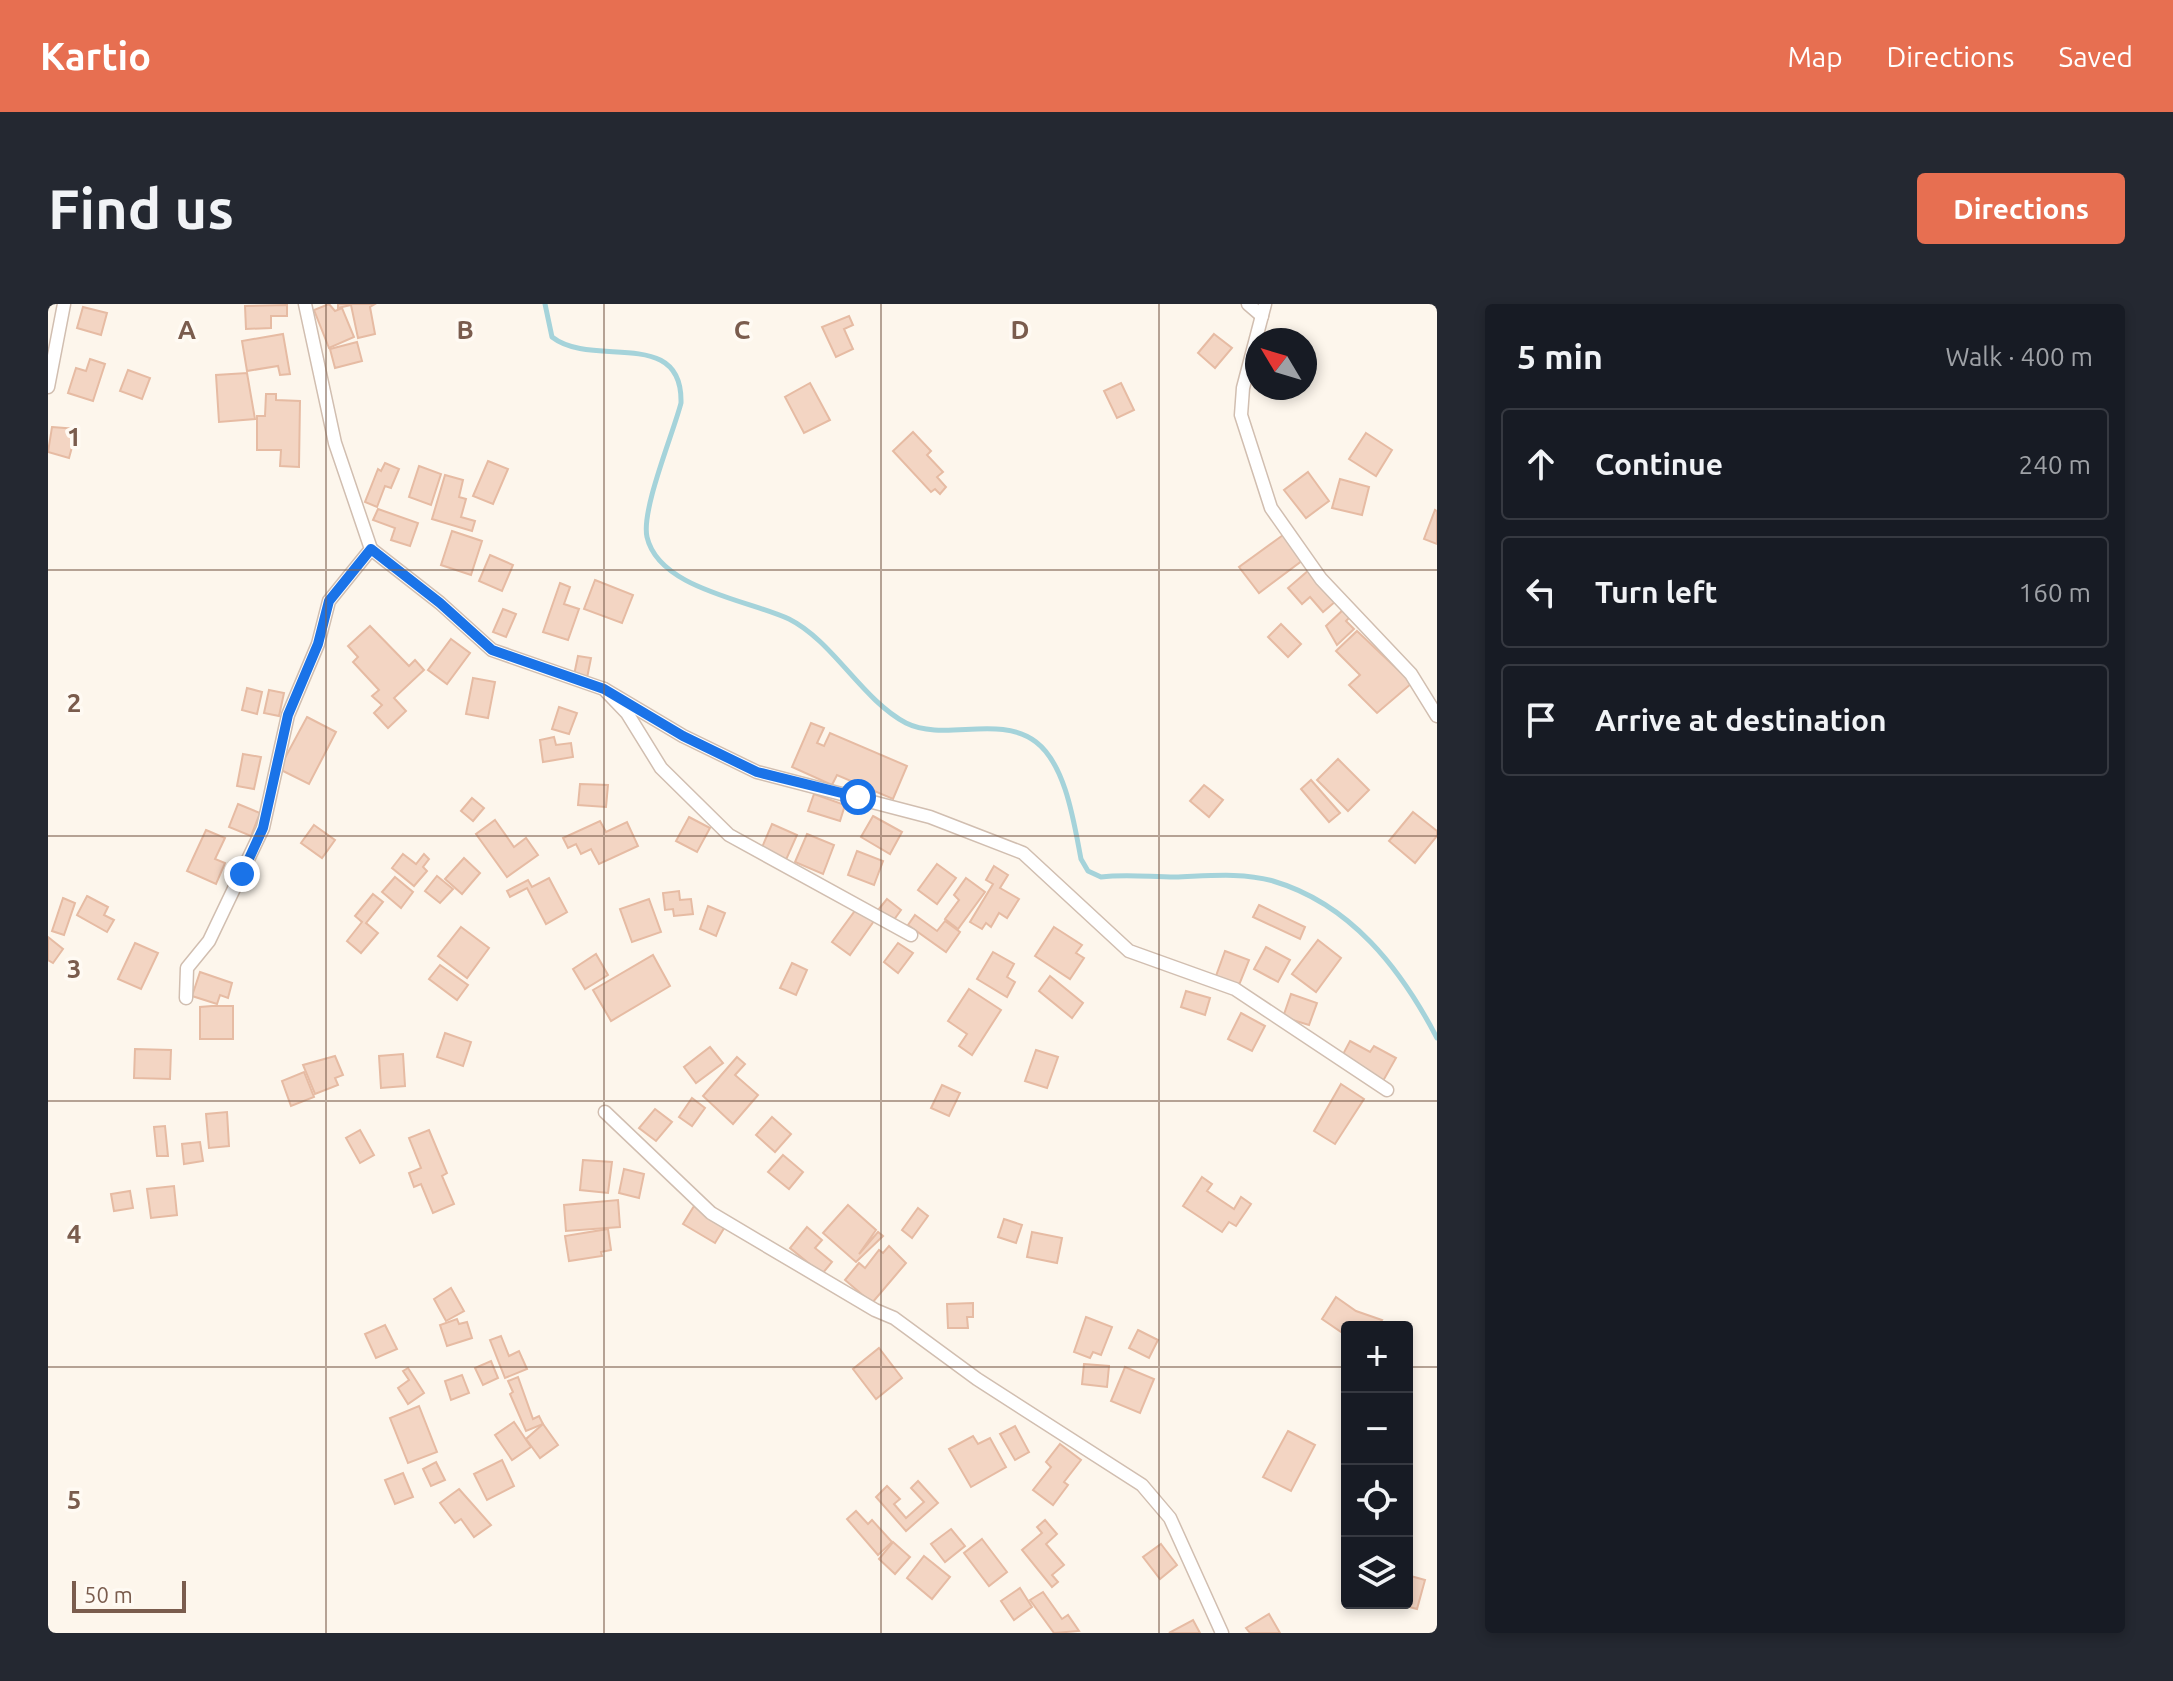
<!DOCTYPE html>
<meta charset="utf-8">
<style>
:root{--surface:#171b24;--page:#242831;--text:#f1f3f6;--muted:#9ea1a6;--line:#363941;--accent:#e76f51}
body{margin:0;font-family:Ubuntu,sans-serif;background:var(--page);color:var(--text)}
.controls{position:absolute;right:24px;bottom:24px;display:grid;overflow:hidden;border-radius:8px;box-shadow:0 4px 12px #0003}
.controls button{width:72px;height:72px;display:grid;place-items:center;padding:0;border:0;border-bottom:2px solid var(--line);background:var(--surface);color:var(--text);font:40px sans-serif}
.compass{position:absolute;left:1197px;top:24px;width:72px;height:72px;border-radius:50%;background:var(--surface);box-shadow:0 4px 12px #0003;rotate:308deg}
.scale{position:absolute;left:24px;bottom:20px;width:114px;box-sizing:border-box;padding-left:8px;border:4px solid #7a5c4d;border-top:0;font-size:22px;line-height:28px;white-space:nowrap;color:#7a5c4d;-webkit-text-stroke:6px #fffaf3;paint-order:stroke}
.stop{position:absolute;width:24px;height:24px;margin:-18px;border:6px solid #1a73e8;border-radius:50%;background:#fff}
.stop.end{background:#1a73e8;border-color:#fff;box-shadow:0 2px 8px #0008}
.list{margin:0;padding:0;list-style:none}
h2{display:flex;justify-content:space-between;align-items:center;height:104px;margin:0;padding:0 32px;font-size:34px}
h2 small{font-size:26px;font-weight:400;color:var(--muted)}
.list li{display:grid;grid-template-columns:52px 1fr auto;gap:24px;align-items:center;box-sizing:border-box;height:112px;margin:0 16px 16px;padding:0 16px;border:2px solid var(--line);border-radius:8px}
.list b{display:block;font-size:30px;white-space:nowrap}
.list em{font-size:26px;font-style:normal;color:var(--muted)}
.icon{flex:none;width:44px;height:44px;fill:none;stroke:currentColor;stroke-width:2;stroke-linecap:round;stroke-linejoin:round}
.map{position:relative;flex:none;width:1389px;height:1329px;overflow:hidden;border-radius:8px}
header{display:flex;align-items:center;gap:48px;box-sizing:border-box;height:112px;padding:0 40px;background:var(--accent);color:#fff}
header strong{font-size:38px}
nav{display:flex;gap:44px;margin-inline-start:auto;font-size:28px}
.intro{display:flex;align-items:center;justify-content:space-between;box-sizing:border-box;height:192px;padding:0 48px}
h1{margin:0;font-size:56px}
.button{padding:20px 36px;border-radius:8px;background:var(--accent);color:#fff;font-size:28px;font-weight:700}
main{display:flex;gap:48px;padding:0 48px}
aside{flex:1;background:var(--surface);border-radius:8px;box-shadow:0 4px 12px #0003}
.map>svg:first-child{display:block}
</style>
<header>
<strong>Kartio</strong>
<nav><a>Map</a><a>Directions</a><a>Saved</a></nav>
</header>
<div class="intro"><h1>Find us</h1><a class="button">Directions</a></div>
<main>
<div class="map">
<svg width="1389" height="1329" viewBox="0 0 1389 1329">
<rect width="100%" height="100%" fill="#fdf6ec"/>
<g fill="none" stroke-linecap="round" stroke-linejoin="round">
<path stroke="#a5d3da" stroke-width="5" d="M497,0L504,33C545,65 635,22 633,99C625,130 593,206 599,233C611,285 701,296 741,315C785,337 814,396 858,419C896,438 952,410 988,438C1018,461 1026,519 1033,555L1040,567L1053,573C1078,570 1102,573 1127,573C1159,572 1194,568 1225,577C1303,600 1353,665 1389,734"/>
</g>
<g fill="#f3d5c3" stroke="#e6bba3" stroke-width="2">
<polygon points="281,0 287,7 294,4 306,33 281,44 266,6"/>
<polygon points="290,0 327,0 322,3 327,30 310,34 303,1 290,4"/>
<polygon points="239,1 239,12 223,12 223,24 198,25 197,2"/>
<polygon points="35,3 59,9 53,31 29,24"/>
<polygon points="801,12 805,21 796,25 805,45 788,53 774,23"/>
<polygon points="235,30 242,70 232,71 230,62 199,67 194,37"/>
<polygon points="1166,30 1184,44 1167,64 1150,49"/>
<polygon points="309,38 314,57 287,64 282,45"/>
<polygon points="42,55 57,60 45,97 20,89 28,64 38,67"/>
<polygon points="80,66 102,74 94,95 72,87"/>
<polygon points="199,69 207,115 171,118 168,71"/>
<polygon points="762,79 782,116 756,129 737,93"/>
<polygon points="1073,79 1086,106 1069,114 1056,87"/>
<polygon points="218,90 228,90 228,96 252,97 251,163 232,162 233,146 209,146 209,112 217,112"/>
<polygon points="4,123 29,125 21,154 0,148"/>
<polygon points="865,128 883,147 879,151 895,168 889,173 898,183 892,190 887,185 883,188 845,147"/>
<polygon points="1318,129 1344,146 1328,172 1301,155"/>
<polygon points="440,157 460,165 445,200 425,192"/>
<polygon points="337,159 351,165 343,184 337,182 329,203 317,198 330,165 333,167"/>
<polygon points="371,162 393,170 383,201 361,193"/>
<polygon points="1260,168 1281,197 1258,214 1236,186"/>
<polygon points="397,171 415,176 411,193 418,195 413,213 427,217 424,227 384,215"/>
<polygon points="1292,175 1321,183 1314,211 1284,204"/>
<polygon points="330,205 370,219 362,242 343,236 347,224 325,216"/>
<polygon points="1387,206 1389,207 1389,240 1376,235"/>
<polygon points="404,227 434,237 423,271 393,261"/>
<polygon points="1235,231 1255,256 1211,289 1191,263"/>
<polygon points="442,251 465,261 454,287 431,277"/>
<polygon points="1261,266 1288,297 1275,308 1262,293 1254,300 1240,284"/>
<polygon points="547,276 585,291 574,319 536,305"/>
<polygon points="512,279 522,283 516,300 531,305 520,336 495,328"/>
<polygon points="1297,304 1304,311 1298,317 1306,325 1289,341 1278,322"/>
<polygon points="455,305 468,310 458,333 445,328"/>
<polygon points="1233,320 1253,340 1240,353 1220,333"/>
<polygon points="322,322 361,362 367,356 376,366 346,394 358,407 340,424 326,409 334,401 324,392 331,386 305,358 310,353 300,342"/>
<polygon points="1309,327 1364,379 1329,409 1301,381 1312,371 1288,347"/>
<polygon points="403,335 422,349 399,380 380,366"/>
<polygon points="530,352 543,354 539,374 526,371"/>
<polygon points="425,374 447,378 440,414 418,410"/>
<polygon points="199,384 214,388 209,410 194,406"/>
<polygon points="221,386 236,389 231,412 216,409"/>
<polygon points="511,403 529,409 521,430 504,425"/>
<polygon points="259,413 288,428 261,480 231,465"/>
<polygon points="763,419 776,424 769,439 776,442 782,429 859,462 845,495 789,471 784,481 744,463"/>
<polygon points="506,433 508,441 523,439 525,453 495,458 492,436"/>
<polygon points="195,450 213,453 206,485 189,482"/>
<polygon points="1290,455 1321,486 1300,507 1269,476"/>
<polygon points="1263,476 1292,509 1281,518 1253,485"/>
<polygon points="532,480 560,481 558,503 530,501"/>
<polygon points="1156,481 1175,496 1161,513 1142,497"/>
<polygon points="766,490 797,501 792,517 760,507"/>
<polygon points="424,494 436,504 425,517 413,507"/>
<polygon points="190,500 212,509 203,532 181,523"/>
<polygon points="1365,508 1389,527 1389,532 1367,559 1341,537"/>
<polygon points="825,512 854,528 842,550 813,533"/>
<polygon points="641,513 662,524 649,548 628,537"/>
<polygon points="447,516 466,543 478,534 490,551 459,573 428,530"/>
<polygon points="552,517 558,528 579,518 590,542 551,560 543,545 533,550 528,540 520,544 515,534"/>
<polygon points="724,520 749,531 737,558 712,548"/>
<polygon points="266,521 287,536 274,554 253,539"/>
<polygon points="158,526 177,534 167,555 177,559 168,580 139,567"/>
<polygon points="759,530 786,541 775,570 747,558"/>
<polygon points="809,547 835,557 826,581 800,571"/>
<polygon points="355,550 368,560 376,550 381,555 375,563 379,567 366,582 344,564"/>
<polygon points="416,554 432,569 414,590 397,575"/>
<polygon points="889,560 908,574 889,600 870,586"/>
<polygon points="946,562 960,571 952,584 971,595 959,614 951,609 943,623 938,619 934,625 922,618 945,580 938,576"/>
<polygon points="389,572 405,585 392,599 377,587"/>
<polygon points="347,573 365,588 353,604 334,588"/>
<polygon points="501,574 519,608 498,620 479,584 462,593 459,587 480,576 484,583"/>
<polygon points="918,574 937,588 910,625 897,615 911,596 906,591"/>
<polygon points="631,587 632,596 643,595 645,610 626,612 625,605 617,606 615,589"/>
<polygon points="325,590 335,598 318,619 330,629 313,649 299,637 314,618 307,612"/>
<polygon points="39,592 60,603 56,611 66,616 59,628 29,611"/>
<polygon points="15,594 27,599 16,631 4,627"/>
<polygon points="601,595 613,628 584,638 572,605"/>
<polygon points="839,595 853,606 845,617 830,606"/>
<polygon points="1211,601 1257,623 1252,635 1205,613"/>
<polygon points="660,602 677,609 668,632 652,625"/>
<polygon points="809,604 826,617 802,651 784,638"/>
<polygon points="867,611 889,627 897,617 912,628 898,648 860,621"/>
<polygon points="413,623 441,644 419,674 390,652"/>
<polygon points="1006,623 1034,641 1028,649 1036,654 1022,675 987,652"/>
<polygon points="0,633 15,645 5,659 0,656"/>
<polygon points="1270,636 1293,654 1268,688 1244,670"/>
<polygon points="87,639 110,649 93,685 70,675"/>
<polygon points="850,639 865,649 850,669 836,658"/>
<polygon points="1218,643 1242,656 1230,678 1206,665"/>
<polygon points="1177,647 1201,656 1191,681 1168,672"/>
<polygon points="945,648 966,660 959,673 967,678 959,693 929,675"/>
<polygon points="548,650 560,671 537,685 525,665"/>
<polygon points="605,651 622,682 563,717 545,686"/>
<polygon points="744,659 759,666 748,691 732,684"/>
<polygon points="392,661 420,681 409,696 381,675"/>
<polygon points="152,668 184,679 180,694 172,691 169,700 144,692"/>
<polygon points="1002,672 1035,699 1024,714 991,687"/>
<polygon points="921,685 953,706 924,751 911,742 919,730 900,717"/>
<polygon points="1138,687 1162,694 1157,711 1133,703"/>
<polygon points="1243,690 1269,699 1261,721 1235,713"/>
<polygon points="164,702 185,702 185,735 152,735 152,703"/>
<polygon points="1193,709 1217,722 1204,747 1180,735"/>
<polygon points="397,729 423,738 415,762 389,753"/>
<polygon points="1302,737 1322,748 1326,742 1348,754 1335,777 1293,754"/>
<polygon points="662,743 675,759 648,779 636,763"/>
<polygon points="87,745 123,746 122,775 86,774"/>
<polygon points="988,746 1010,753 999,784 977,777"/>
<polygon points="355,750 357,782 333,784 331,752"/>
<polygon points="287,752 295,771 287,774 290,781 267,790 255,761"/>
<polygon points="689,753 697,760 687,771 710,791 685,820 655,792"/>
<polygon points="256,768 266,793 243,802 234,777"/>
<polygon points="1293,780 1316,795 1287,840 1266,827"/>
<polygon points="894,781 912,789 901,812 883,804"/>
<polygon points="644,794 657,804 644,822 631,813"/>
<polygon points="607,805 624,818 608,837 591,824"/>
<polygon points="179,808 181,842 161,844 158,810"/>
<polygon points="724,813 743,830 727,848 708,831"/>
<polygon points="117,822 120,852 109,852 106,823"/>
<polygon points="312,826 326,851 312,859 298,834"/>
<polygon points="381,826 399,869 394,872 406,900 385,909 373,880 366,883 361,869 373,864 361,834"/>
<polygon points="152,838 155,857 136,860 134,840"/>
<polygon points="735,851 755,868 741,885 720,868"/>
<polygon points="535,856 564,858 560,889 532,886"/>
<polygon points="576,865 596,870 591,894 571,889"/>
<polygon points="1154,873 1164,880 1159,887 1186,905 1193,893 1203,900 1188,922 1181,918 1174,928 1135,902"/>
<polygon points="126,882 129,911 103,914 99,885"/>
<polygon points="82,887 85,904 66,907 63,890"/>
<polygon points="570,896 572,923 518,927 516,901"/>
<polygon points="800,901 828,926 811,950 830,928 835,932 808,958 775,929"/>
<polygon points="646,902 678,921 667,939 635,920"/>
<polygon points="870,904 880,912 864,934 854,926"/>
<polygon points="956,915 974,921 968,939 950,933"/>
<polygon points="759,923 774,936 767,944 784,958 774,970 742,944"/>
<polygon points="560,925 563,946 553,948 554,952 521,957 517,932"/>
<polygon points="984,928 1014,934 1009,959 979,953"/>
<polygon points="841,942 858,959 824,999 797,976 811,959 817,964 831,946 835,949"/>
<polygon points="403,984 416,1007 398,1017 386,995"/>
<polygon points="1288,993 1308,1007 1334,1016 1329,1023 1299,1023 1299,1032 1274,1015"/>
<polygon points="925,999 925,1013 919,1013 920,1024 900,1024 899,1000"/>
<polygon points="1038,1013 1064,1023 1053,1051 1045,1048 1042,1054 1026,1048"/>
<polygon points="409,1015 411,1020 419,1018 424,1034 399,1042 392,1021"/>
<polygon points="337,1021 349,1045 328,1054 317,1030"/>
<polygon points="1090,1026 1110,1036 1101,1054 1081,1044"/>
<polygon points="453,1032 461,1052 471,1047 479,1065 457,1074 442,1036"/>
<polygon points="831,1044 854,1074 828,1095 805,1065"/>
<polygon points="443,1057 450,1074 435,1081 427,1064"/>
<polygon points="1036,1060 1061,1062 1059,1083 1034,1080"/>
<polygon points="1077,1063 1106,1075 1092,1109 1063,1097"/>
<polygon points="360,1064 376,1089 360,1100 350,1084 361,1076 355,1067"/>
<polygon points="414,1071 421,1089 403,1096 397,1077"/>
<polygon points="470,1073 485,1115 491,1112 495,1120 478,1127 462,1090 465,1088 460,1077"/>
<polygon points="371,1102 389,1148 360,1159 342,1114"/>
<polygon points="466,1118 483,1143 464,1156 447,1131"/>
<polygon points="495,1120 510,1141 492,1154 478,1135"/>
<polygon points="967,1122 981,1148 967,1156 952,1130"/>
<polygon points="1240,1127 1267,1141 1243,1187 1215,1173"/>
<polygon points="925,1132 930,1140 942,1134 958,1163 923,1183 901,1145"/>
<polygon points="1012,1140 1033,1156 1016,1178 1020,1181 1005,1201 985,1186 1003,1163 998,1158"/>
<polygon points="454,1156 466,1182 439,1196 426,1170"/>
<polygon points="388,1158 397,1176 383,1182 375,1165"/>
<polygon points="355,1169 365,1193 347,1200 337,1176"/>
<polygon points="870,1177 890,1199 858,1227 828,1193 839,1182 852,1195 846,1200 858,1214 876,1198 863,1184"/>
<polygon points="411,1185 443,1221 426,1233 413,1215 407,1219 392,1199"/>
<polygon points="808,1207 820,1220 824,1216 844,1238 830,1251 799,1215"/>
<polygon points="997,1216 1009,1230 998,1240 1016,1261 1004,1271 1010,1278 1004,1283 974,1246 994,1229 989,1223"/>
<polygon points="903,1225 917,1242 897,1258 883,1240"/>
<polygon points="934,1235 959,1268 941,1282 916,1249"/>
<polygon points="845,1238 862,1253 847,1270 831,1255"/>
<polygon points="1113,1240 1129,1261 1112,1275 1095,1253"/>
<polygon points="876,1252 902,1273 884,1295 859,1274"/>
<polygon points="1359,1271 1377,1276 1369,1305 1346,1299 1359,1299"/>
<polygon points="972,1284 984,1303 966,1316 953,1297"/>
<polygon points="995,1288 1014,1315 1020,1311 1031,1327 1006,1329 982,1296"/>
<polygon points="1221,1310 1232,1329 1202,1329 1198,1324"/>
<polygon points="1145,1316 1152,1329 1121,1329"/>
</g>
<g fill="none" stroke-linecap="round" stroke-linejoin="round">
<g stroke="#d1beb0" stroke-width="15">
<g id="street">
<polyline points="1200,0 1214,12"/>
<polyline points="1217,0 1195,84 1193,111 1223,204 1273,275 1363,370 1389,412"/>
<polyline points="0,83 16,0"/>
<polyline points="323,245 392,299 444,346 556,385 579,409 613,464 681,531 863,631"/>
<polyline points="556,385 635,432 709,468 882,513 975,549 1081,647 1187,685 1339,786"/>
<polyline points="138,694 139,664 161,637 215,524 240,411 270,340 281,297 323,245 287,139 257,0"/>
<polyline points="557,808 663,909 827,1006 846,1014 929,1075 1094,1181 1122,1214 1174,1329"/>
</g>
</g>
<use href="#street" stroke="#fff" stroke-width="12"/>
</g>
<g fill="none" stroke-linecap="round" stroke-linejoin="round">
<polyline stroke="#1a73e8" stroke-width="10" points="194,570 215,524 240,411 270,340 281,297 323,245 392,299 444,346 556,385 635,432 709,468 810,493"/>
</g>
<path fill="none" stroke="#7a5c4d" stroke-width="2" stroke-opacity="0.55" d="M278,0V1329M556,0V1329M833,0V1329M1111,0V1329M0,266H1389M0,532H1389M0,797H1389M0,1063H1299M1359,1063H1389"/>
<g font-size="26" text-anchor="middle" font-weight="bold" fill="#7a5c4d" stroke="#fffaf3" stroke-width="7" stroke-linejoin="round" paint-order="stroke">
<text x="139" y="35">A</text>
<text x="417" y="35">B</text>
<text x="694" y="35">C</text>
<text x="972" y="35">D</text>
<text x="26" y="142">1</text>
<text x="26" y="408">2</text>
<text x="26" y="674">3</text>
<text x="26" y="939">4</text>
<text x="26" y="1205">5</text>
</g>
</svg>
<div class="controls">
<button>+</button>
<button>−</button>
<button><svg class="icon" aria-label="locate" viewBox="0 0 24 24"><circle cx="12" cy="12" r="6"/><path d="M12 2v4M12 18v4M2 12h4M18 12h4"/></svg></button>
<button><svg class="icon" aria-label="layers" viewBox="0 0 24 24"><path d="M12 4l9 5-9 5-9-5zM3 14l9 5 9-5"/></svg></button>
</div>
<svg class="compass" viewBox="-18 -18 36 36"><path d="M0-13l5 13h-10z" fill="#e53935"/><path d="M0 13l5-13h-10z" fill="#9ea1a6"/></svg>
<div class="scale">50 m</div>
<div class="stop" style="left:810px;top:493px"></div>
<div class="stop end" style="left:194px;top:570px"></div>
</div>
<aside>
<h2>5 min<small>Walk · 400 m</small></h2>
<ul class="list">
<li><svg class="icon" aria-label="ahead" viewBox="0 0 24 24"><path d="M12 20V5M6 11l6-6 6 6"/></svg><div><b>Continue</b></div><em>240 m</em></li>
<li><svg class="icon" aria-label="left" viewBox="0 0 24 24"><path d="M17 20v-9H6M10 6l-5 5 5 5"/></svg><div><b>Turn left</b></div><em>160 m</em></li>
<li><svg class="icon" aria-label="arrive" viewBox="0 0 24 24"><path d="M6 21V4h12l-3 4 3 4H6"/></svg><div><b>Arrive at destination</b></div></li>
</ul>
</aside>
</main>
